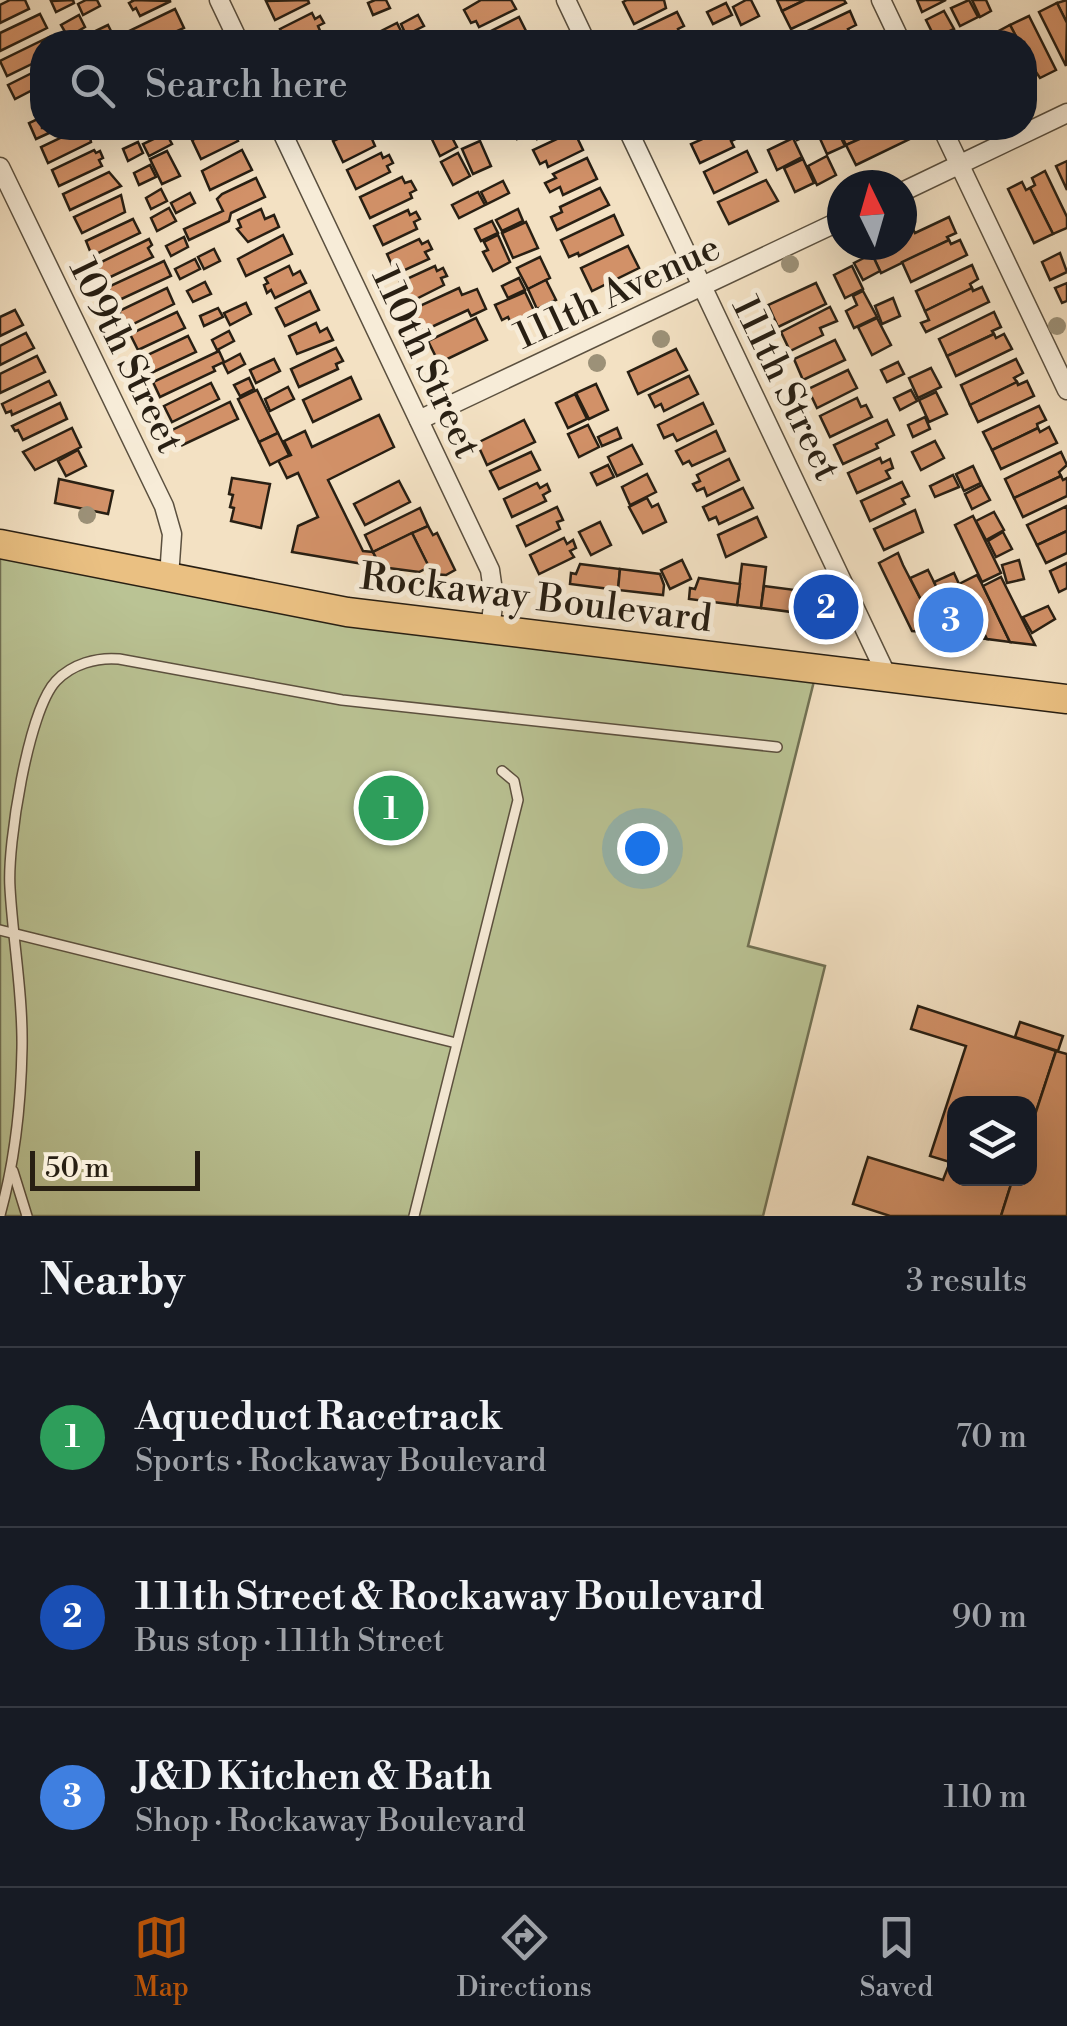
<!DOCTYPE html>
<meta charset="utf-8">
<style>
:root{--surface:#171b24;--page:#242831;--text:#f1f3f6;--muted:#9ea1a6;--line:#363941;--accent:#b45309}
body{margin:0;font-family:"Libre Bodoni",serif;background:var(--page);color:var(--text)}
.controls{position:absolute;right:30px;bottom:30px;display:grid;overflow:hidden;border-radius:20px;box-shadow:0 10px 40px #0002}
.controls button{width:90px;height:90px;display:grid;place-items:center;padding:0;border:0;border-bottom:2px solid var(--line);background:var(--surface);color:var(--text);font:50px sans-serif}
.compass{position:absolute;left:827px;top:170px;width:90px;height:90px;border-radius:50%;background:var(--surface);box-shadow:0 10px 40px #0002;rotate:355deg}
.scale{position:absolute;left:30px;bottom:25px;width:170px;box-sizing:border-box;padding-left:10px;border:5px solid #281f13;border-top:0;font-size:28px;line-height:35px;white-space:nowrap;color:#281f13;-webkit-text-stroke:8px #f7ecd8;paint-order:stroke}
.you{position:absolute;left:642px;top:848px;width:35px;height:35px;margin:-25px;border:8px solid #fff;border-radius:50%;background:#1a73e8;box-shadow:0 0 0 15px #1a73e833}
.badge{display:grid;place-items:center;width:65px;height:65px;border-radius:50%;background:var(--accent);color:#fff;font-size:32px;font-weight:700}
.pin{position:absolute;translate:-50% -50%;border:5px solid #fff;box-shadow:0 2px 10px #0006}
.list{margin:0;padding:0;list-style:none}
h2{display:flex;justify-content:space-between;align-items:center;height:130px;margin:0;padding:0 40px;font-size:42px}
h2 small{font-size:32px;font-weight:400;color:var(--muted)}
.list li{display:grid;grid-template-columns:65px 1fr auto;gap:30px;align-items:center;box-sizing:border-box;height:180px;padding:0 40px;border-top:2px solid var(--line)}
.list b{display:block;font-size:38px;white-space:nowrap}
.list p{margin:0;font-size:32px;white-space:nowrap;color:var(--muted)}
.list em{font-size:32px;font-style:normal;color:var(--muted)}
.icon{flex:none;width:55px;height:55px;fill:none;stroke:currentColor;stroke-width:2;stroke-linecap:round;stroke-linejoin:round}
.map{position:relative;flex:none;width:1067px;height:1216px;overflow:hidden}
.search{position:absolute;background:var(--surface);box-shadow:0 10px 40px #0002;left:30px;right:30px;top:30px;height:110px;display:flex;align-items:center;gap:25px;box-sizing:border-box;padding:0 35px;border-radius:40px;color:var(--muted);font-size:38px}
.sheet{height:670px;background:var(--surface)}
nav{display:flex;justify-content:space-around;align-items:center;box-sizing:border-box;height:140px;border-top:2px solid var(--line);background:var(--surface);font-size:28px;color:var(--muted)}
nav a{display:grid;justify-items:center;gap:5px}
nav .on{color:var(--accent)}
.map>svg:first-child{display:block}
</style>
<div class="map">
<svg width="1067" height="1216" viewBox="0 0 1067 1216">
<rect width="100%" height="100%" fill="#f3e1c3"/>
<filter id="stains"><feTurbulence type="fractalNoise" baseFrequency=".002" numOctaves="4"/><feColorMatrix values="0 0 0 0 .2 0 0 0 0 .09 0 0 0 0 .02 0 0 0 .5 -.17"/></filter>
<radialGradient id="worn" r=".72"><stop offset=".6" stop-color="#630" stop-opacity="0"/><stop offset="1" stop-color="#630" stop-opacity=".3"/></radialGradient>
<polygon fill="#bac394" stroke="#717154" stroke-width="2.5" points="0,544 307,605 817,669 748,946 825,966 763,1216 0,1216"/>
<g fill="#d29168" stroke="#281f13" stroke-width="2.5">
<polygon points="10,0 25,0 29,9 0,23 0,5"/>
<polygon points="73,0 74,3 56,12 51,1"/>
<polygon points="86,0 97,0 100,6 83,15 78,4"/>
<polygon points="308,0 309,3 275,20 266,1"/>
<polygon points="375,0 386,0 390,8 373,15 368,3"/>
<polygon points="481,0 511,0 516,9 479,27 476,21 471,23 464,10"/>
<polygon points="627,0 664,0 666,8 634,24 623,2"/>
<polygon points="746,0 751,0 759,16 741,25 733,7"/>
<polygon points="777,0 805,0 782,11"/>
<polygon points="805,0 844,0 846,3 791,29 782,11"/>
<polygon points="917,0 946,0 922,12"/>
<polygon points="969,0 978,17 960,26 951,8"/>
<polygon points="972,0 986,0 991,11 980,17"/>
<polygon points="1067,0 1067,23 1057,3"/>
<polygon points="133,1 132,0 171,1 140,16 136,8 133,10 129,3"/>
<polygon points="726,3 732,15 713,24 707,12"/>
<polygon points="1057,3 1067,23 1066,66 1039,12"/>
<polygon points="175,9 184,28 153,42 135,42 129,31"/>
<polygon points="850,11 856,25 848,29 850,33 831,42 797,42 795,37"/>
<polygon points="944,11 954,29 935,38 926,20"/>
<polygon points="677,12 684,26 678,29 680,35 664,42 643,42 637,31"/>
<polygon points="312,13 315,19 320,16 324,23 318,26 321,33 302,42 286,42 280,29"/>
<polygon points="40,14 47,28 0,51 0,33"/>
<polygon points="79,15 85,27 68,37 61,25"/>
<polygon points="418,15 424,26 406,35 401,24"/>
<polygon points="1029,16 1056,70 1040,78 1024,54 1024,42 1019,42 1010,25"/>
<polygon points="519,17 529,37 518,42 482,42 479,37"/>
<polygon points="397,23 403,35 387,42 381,31"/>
<polygon points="108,25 113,35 95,42 91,33"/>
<polygon points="1010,25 1019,42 997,42 993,34"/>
<polygon points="739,32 744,42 724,42 723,40"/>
<polygon points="850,33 852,38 860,33 865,42 831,42"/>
<polygon points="431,34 435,42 413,42"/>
<polygon points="51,36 55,42 42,42 42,59 7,76 0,61"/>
<polygon points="1024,54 1033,71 1029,73 1033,81 1024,86"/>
<polygon points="42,68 42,85 15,99 8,85"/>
<polygon points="42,117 42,128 60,128 36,139 29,123"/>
<polygon points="81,128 88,128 91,142 48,163 41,147"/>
<polygon points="108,128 132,128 132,129 113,138"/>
<polygon points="217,128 232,128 238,141 201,159 192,140"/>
<polygon points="362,128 368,132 375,129 379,136 372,139 375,146 343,162 333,141"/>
<polygon points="436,128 447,128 457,147 440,156 428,131"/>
<polygon points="511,128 561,128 537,139 533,131 517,139"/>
<polygon points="683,128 705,128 687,136"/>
<polygon points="727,128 744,128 747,134 731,141 734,147 700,163 691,144"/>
<polygon points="762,128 787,128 788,129 767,138"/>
<polygon points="791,128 811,128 814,132 797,140"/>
<polygon points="828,128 836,128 845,146 827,154 817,132"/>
<polygon points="838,128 884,128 846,145"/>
<polygon points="884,128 905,128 910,139 856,165 846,145"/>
<polygon points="574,131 583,150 548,167 546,161 540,164 533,150"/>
<polygon points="166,133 172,144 149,156 143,144"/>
<polygon points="793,138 802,157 777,170 768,150"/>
<polygon points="480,141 491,166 473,174 462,149"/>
<polygon points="138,142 143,153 128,161 123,149"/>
<polygon points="94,150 96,153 100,151 103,158 99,160 102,166 59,186 52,170"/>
<polygon points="242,150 252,170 210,190 202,171"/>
<polygon points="167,151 180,176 162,184 150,159"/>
<polygon points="747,151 757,172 714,193 704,172"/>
<polygon points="381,153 383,158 389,155 393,163 387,166 390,172 356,189 347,170"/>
<polygon points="458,153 470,176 453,185 441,162"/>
<polygon points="827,156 836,175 817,185 808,166"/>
<polygon points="587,158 597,179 563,195 560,187 550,192 545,183 556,178 553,174"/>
<polygon points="803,159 814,183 795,192 784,168"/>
<polygon points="1067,161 1067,190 1056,166"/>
<polygon points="150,165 156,177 139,185 134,173"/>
<polygon points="1045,171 1067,217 1067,228 1053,234 1030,188 1035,185 1032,178"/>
<polygon points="109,172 121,186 70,210 63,194"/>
<polygon points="402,177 405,183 411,181 416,190 410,193 412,198 370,218 360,197"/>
<polygon points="256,178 265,197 231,213 229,221 189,240 184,229 223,211 217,199 222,194"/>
<polygon points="766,180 778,201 729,224 718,202"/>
<polygon points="503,181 509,193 487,204 481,192"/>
<polygon points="1022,182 1026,190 1030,188 1053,234 1034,243 1008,189"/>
<polygon points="600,188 609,205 557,230 551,217 562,212 560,207"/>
<polygon points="161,189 167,201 151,209 146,198"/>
<polygon points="478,192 485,205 459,218 452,205"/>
<polygon points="190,193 195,203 176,213 171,203"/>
<polygon points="121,195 125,212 82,233 74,217"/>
<polygon points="169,208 176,221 157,231 151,218"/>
<polygon points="261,209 265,219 274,215 279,227 248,242 237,229 241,227 238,220"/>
<polygon points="518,209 523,221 502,231 496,220"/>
<polygon points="408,210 410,215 416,212 420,219 414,222 417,229 383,245 374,226"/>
<polygon points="614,215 623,235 579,256 578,253 569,257 561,240"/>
<polygon points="949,217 956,233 947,237 949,240 881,273 869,248 902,245 902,232 912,227 915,233"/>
<polygon points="133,219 140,233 92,256 86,241"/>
<polygon points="492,221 498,233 481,241 475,229"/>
<polygon points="526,222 538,248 513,258 502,233"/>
<polygon points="283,235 292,254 246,276 238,259"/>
<polygon points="498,235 510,262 493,271 483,252 488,250 484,242"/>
<polygon points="184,237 188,247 171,256 166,246"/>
<polygon points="149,239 152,245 148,248 153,257 104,280 97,264"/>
<polygon points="419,239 422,244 428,241 432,249 425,252 429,259 396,274 387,254"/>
<polygon points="949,240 951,244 960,240 967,255 911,282 902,262"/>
<polygon points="628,246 639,268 592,291 581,268"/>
<polygon points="214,249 220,261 204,269 198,257"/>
<polygon points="1060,253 1067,272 1050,280 1042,262"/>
<polygon points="872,254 880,271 863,280 854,263"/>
<polygon points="540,257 550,278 528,289 517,268"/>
<polygon points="195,259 200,269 180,279 175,269"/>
<polygon points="164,261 171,276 115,302 108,287"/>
<polygon points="972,265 978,279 970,284 972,288 925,311 916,291"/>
<polygon points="289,266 293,275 300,271 306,283 275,298 271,290 267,293 264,285 268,283 265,278"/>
<polygon points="435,266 437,271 443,268 447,276 441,278 444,285 410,302 400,282"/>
<polygon points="852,266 863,289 845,298 834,275"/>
<polygon points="519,278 525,290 508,298 502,286"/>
<polygon points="546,280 556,300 537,309 528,289"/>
<polygon points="205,282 211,294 193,302 187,291"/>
<polygon points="816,283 826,304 778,327 768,305"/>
<polygon points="1067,283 1067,301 1062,303 1055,288"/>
<polygon points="982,287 989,302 926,332 921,323 929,320 925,311 972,288 973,291"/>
<polygon points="167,288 174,304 127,327 119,311"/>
<polygon points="459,288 462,295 477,289 486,309 471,316 468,310 423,331 413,309"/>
<polygon points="310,291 319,310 285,326 276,308"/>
<polygon points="863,291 877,317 854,328 846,311 857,305 853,296"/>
<polygon points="525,292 537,317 513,328 508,317 502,320 495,305"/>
<polygon points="893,298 900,316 882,324 875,306"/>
<polygon points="246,303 251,314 230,325 224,313"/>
<polygon points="830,307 837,321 820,328 823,335 790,351 781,332"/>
<polygon points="218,308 223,317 204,326 200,316"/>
<polygon points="15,310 23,325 0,336 0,317"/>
<polygon points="177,312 185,328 138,350 130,334"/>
<polygon points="994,312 1001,327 992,331 994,334 947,356 939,339"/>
<polygon points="476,318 487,340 439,363 428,341"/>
<polygon points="877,318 891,345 872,355 858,327"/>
<polygon points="316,323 320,332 327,328 333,340 297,354 289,336"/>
<polygon points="229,331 234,341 217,350 212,340"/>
<polygon points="26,333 34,348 0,365 0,346"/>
<polygon points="994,334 996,338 1004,334 1012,349 956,376 947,356"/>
<polygon points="188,336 196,352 149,374 141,358"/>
<polygon points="835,340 845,360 803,380 794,359"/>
<polygon points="336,348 343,361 336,364 338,369 299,387 291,369"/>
<polygon points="676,349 687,370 638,394 628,372"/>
<polygon points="219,351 224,362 213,367 215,371 160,397 153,382"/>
<polygon points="240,354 245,364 228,373 223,363"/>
<polygon points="37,356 45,372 0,393 0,374"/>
<polygon points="274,359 280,371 256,383 250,370"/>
<polygon points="1016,359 1023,373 1014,378 1017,382 970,405 961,385"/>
<polygon points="898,362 904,374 887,382 881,370"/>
<polygon points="931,368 941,387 918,398 909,378"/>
<polygon points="848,370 857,388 817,408 808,389"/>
<polygon points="689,376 698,394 664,411 661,404 655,407 649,395"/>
<polygon points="351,377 361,399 313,422 303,400"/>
<polygon points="249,378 254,389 240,396 234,385"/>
<polygon points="49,381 56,395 12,415 11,411 6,413 2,404"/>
<polygon points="1027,381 1034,396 978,422 970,405 1017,382 1018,385"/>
<polygon points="211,383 219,399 172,422 164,406"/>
<polygon points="596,384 608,410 589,419 576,393"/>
<polygon points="288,387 294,399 270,411 265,399"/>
<polygon points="257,390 278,433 259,442 238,399"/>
<polygon points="911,390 917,401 900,410 894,398"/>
<polygon points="936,392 947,414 929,422 919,400"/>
<polygon points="575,394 587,419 568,428 556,403"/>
<polygon points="857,398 861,407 866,405 872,417 830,437 820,416"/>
<polygon points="230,402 238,419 174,449 166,433"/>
<polygon points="60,403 67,419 23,440 18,430 15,431 12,426"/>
<polygon points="703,403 713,424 677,441 673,434 664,438 658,425"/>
<polygon points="1039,406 1046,420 1037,424 1038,428 992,450 983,432"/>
<polygon points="379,415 394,447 328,480 363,551 373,552 381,567 292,552 298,526 318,517 298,473 287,478 278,460 291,455 284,441 305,431 312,447"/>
<polygon points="925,417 930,429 913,437 908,425"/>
<polygon points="524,420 535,442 487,465 477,443"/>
<polygon points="887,420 894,435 876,444 878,448 843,464 834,445"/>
<polygon points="588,425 599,447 579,457 568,434"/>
<polygon points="1049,427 1057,443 1001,469 992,450 1038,428 1040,432"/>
<polygon points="72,428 81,447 35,470 23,452"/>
<polygon points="617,428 621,438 602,446 598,437"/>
<polygon points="716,431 725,451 692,466 689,461 683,464 676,451"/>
<polygon points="278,433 289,455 270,465 259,442"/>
<polygon points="935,441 944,458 921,470 912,452"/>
<polygon points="632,445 642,464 617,476 608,457"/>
<polygon points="78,450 86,466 66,476 58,461"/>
<polygon points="531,452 540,470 499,489 490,471"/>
<polygon points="1061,452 1067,465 1059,472 1061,476 1014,498 1005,479"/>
<polygon points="880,458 882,463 890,459 893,468 886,471 890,478 857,493 848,473"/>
<polygon points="729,459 739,480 707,496 704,488 697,491 693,484 700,481 697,475"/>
<polygon points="608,465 614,477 597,485 591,473"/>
<polygon points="973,466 981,483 964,491 956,474"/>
<polygon points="647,474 656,492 630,505 622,487"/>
<polygon points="953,475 959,487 935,497 930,486"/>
<polygon points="1061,476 1063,480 1067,478 1067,496 1023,517 1014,498"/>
<polygon points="232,478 270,484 261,528 231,521 234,508 230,507 233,495 229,494"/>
<polygon points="59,479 113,491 108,514 55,503"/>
<polygon points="399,481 410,502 365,525 354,504"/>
<polygon points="902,482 909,496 902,499 905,504 870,521 861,501"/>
<polygon points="537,483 540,488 547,484 550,491 543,495 546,501 512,517 504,499"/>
<polygon points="982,485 990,500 972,509 965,494"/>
<polygon points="743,488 753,508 719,524 716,517 709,520 703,507"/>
<polygon points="647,498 652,507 658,504 666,522 643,533 629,507"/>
<polygon points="1067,506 1067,531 1037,545 1027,525"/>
<polygon points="557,507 563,520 557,522 560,529 526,546 517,526"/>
<polygon points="420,508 428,526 373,552 365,535"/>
<polygon points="915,510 923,532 884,550 874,529"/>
<polygon points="994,512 1004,530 986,540 976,521"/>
<polygon points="973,516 1001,573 982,582 955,525"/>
<polygon points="757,517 766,537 726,557 718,535"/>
<polygon points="600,522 611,545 591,555 579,532"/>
<polygon points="428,526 433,535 437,533 455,570 446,575 432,574 412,533"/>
<polygon points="1067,531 1067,553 1046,563 1037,545"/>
<polygon points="1003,532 1012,549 996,557 988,541"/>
<polygon points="412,533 429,567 419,572 381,567 373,552"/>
<polygon points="564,538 567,544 573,540 576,548 570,551 574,557 539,574 530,555"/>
<polygon points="898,553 903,565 938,633 912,631 879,563"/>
<polygon points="682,560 691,579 670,589 661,570"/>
<polygon points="1019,560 1024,579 1007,583 1002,565"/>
<polygon points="1067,563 1067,588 1059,592 1050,571"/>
<polygon points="580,564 620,569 618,590 570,584 571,573 576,574"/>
<polygon points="742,564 766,567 761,608 737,605"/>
<polygon points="620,569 660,574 664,585 663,595 618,590"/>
<polygon points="928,570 961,636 938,633 910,578"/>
<polygon points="954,573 959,584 987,639 961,636 934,582"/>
<polygon points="977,575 983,586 1010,642 987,639 959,584"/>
<polygon points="1001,577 1035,645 1010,642 983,586"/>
<polygon points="699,578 740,584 737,605 689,599 690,588 695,589"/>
<polygon points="764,586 803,591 805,603 808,603 807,614 761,608"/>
<polygon points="1048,606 1055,619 1032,633 1023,617"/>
<polygon points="918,1006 1056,1051 1030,1130 1030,1104 954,1104 954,1178 1013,1178 1001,1216 890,1216 853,1204 868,1157 943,1180 950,1162 930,1156 966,1046 911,1029"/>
<polygon points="1020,1022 1063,1036 1058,1051 1015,1037"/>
<polygon points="1056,1051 1067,1054 1067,1216 1001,1216 1013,1178 1030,1178 1030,1130"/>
</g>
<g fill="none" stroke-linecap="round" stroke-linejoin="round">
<g stroke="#5b503f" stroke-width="12">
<g id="service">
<polyline points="0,930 456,1043"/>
<polyline points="13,1171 27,1216"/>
<path d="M0,1215C15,1161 21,1105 22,1048C23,994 13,942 10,888C7,845 28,711 56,681C72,664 97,657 119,659L342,700L777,747"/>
<polyline points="414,1216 518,800 514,781 502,771"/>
</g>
</g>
<g stroke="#5b503f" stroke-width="21">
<g id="minor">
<polyline points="219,0 239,42"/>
<polyline points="566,0 586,42"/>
<polyline points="881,0 901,42"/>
<polyline points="280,128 490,570 494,598 490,629"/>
<polyline points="627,128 888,678"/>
<polyline points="942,128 1067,390"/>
<polyline points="0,167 164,506 172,534 169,577"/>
<polyline points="902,192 1067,113"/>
<polyline points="419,420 842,220"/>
</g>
</g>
<g stroke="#281f13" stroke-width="31">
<polyline id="primary" points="0,544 347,612 1067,699"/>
</g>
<use href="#service" stroke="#f7ecd8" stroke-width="9"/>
<use href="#minor" stroke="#f7ecd8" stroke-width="18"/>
<use href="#primary" stroke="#eac082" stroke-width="28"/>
</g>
<g fill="#9c9178">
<circle cx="790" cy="264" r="9"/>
<circle cx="1057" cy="326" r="9"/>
<circle cx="661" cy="339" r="9"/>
<circle cx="597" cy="363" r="9"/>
<circle cx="87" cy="515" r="9"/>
<circle cx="421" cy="584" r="9"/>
</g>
<g text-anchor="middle" stroke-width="10" stroke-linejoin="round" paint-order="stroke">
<g font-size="38" fill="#281f13" stroke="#f7ecd8">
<text transform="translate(617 291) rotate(-25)" y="13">111th Avenue</text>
<text transform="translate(127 355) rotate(64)" y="13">109th Street</text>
<text transform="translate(427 362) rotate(65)" y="13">110th Street</text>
<text transform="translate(787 388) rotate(64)" y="13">111th Street</text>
<text transform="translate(536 597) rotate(7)" y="13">Rockaway Boulevard</text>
</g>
</g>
<rect width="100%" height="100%" filter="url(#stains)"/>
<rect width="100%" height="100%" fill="url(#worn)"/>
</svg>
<div class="controls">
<button><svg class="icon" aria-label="layers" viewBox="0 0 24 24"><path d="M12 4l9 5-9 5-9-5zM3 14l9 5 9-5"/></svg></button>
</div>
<svg class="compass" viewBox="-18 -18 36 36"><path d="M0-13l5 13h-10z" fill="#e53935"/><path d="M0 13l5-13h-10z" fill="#9ea1a6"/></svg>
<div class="scale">50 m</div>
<div class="you"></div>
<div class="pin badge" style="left:391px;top:808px;background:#2e9e5b">1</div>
<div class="pin badge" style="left:826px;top:607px;background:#1a4fb4">2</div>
<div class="pin badge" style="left:951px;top:620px;background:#3f7fe0">3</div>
<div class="search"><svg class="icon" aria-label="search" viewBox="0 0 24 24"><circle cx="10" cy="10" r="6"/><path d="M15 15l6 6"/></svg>Search here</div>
</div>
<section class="sheet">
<h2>Nearby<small>3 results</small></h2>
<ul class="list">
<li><span class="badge" style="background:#2e9e5b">1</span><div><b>Aqueduct Racetrack</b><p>Sports · Rockaway Boulevard</p></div><em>70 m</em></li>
<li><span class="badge" style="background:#1a4fb4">2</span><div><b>111th Street &amp; Rockaway Boulevard</b><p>Bus stop · 111th Street</p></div><em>90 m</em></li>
<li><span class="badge" style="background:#3f7fe0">3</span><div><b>J&amp;D Kitchen &amp; Bath</b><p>Shop · Rockaway Boulevard</p></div><em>110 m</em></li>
</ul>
</section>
<nav>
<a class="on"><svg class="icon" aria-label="map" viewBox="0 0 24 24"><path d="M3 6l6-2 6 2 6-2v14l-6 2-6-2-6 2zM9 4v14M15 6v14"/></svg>Map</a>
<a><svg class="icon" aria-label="directions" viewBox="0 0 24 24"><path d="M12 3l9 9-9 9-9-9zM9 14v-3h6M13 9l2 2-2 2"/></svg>Directions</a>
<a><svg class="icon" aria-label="saved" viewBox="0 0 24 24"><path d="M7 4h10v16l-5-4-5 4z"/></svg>Saved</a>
</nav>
